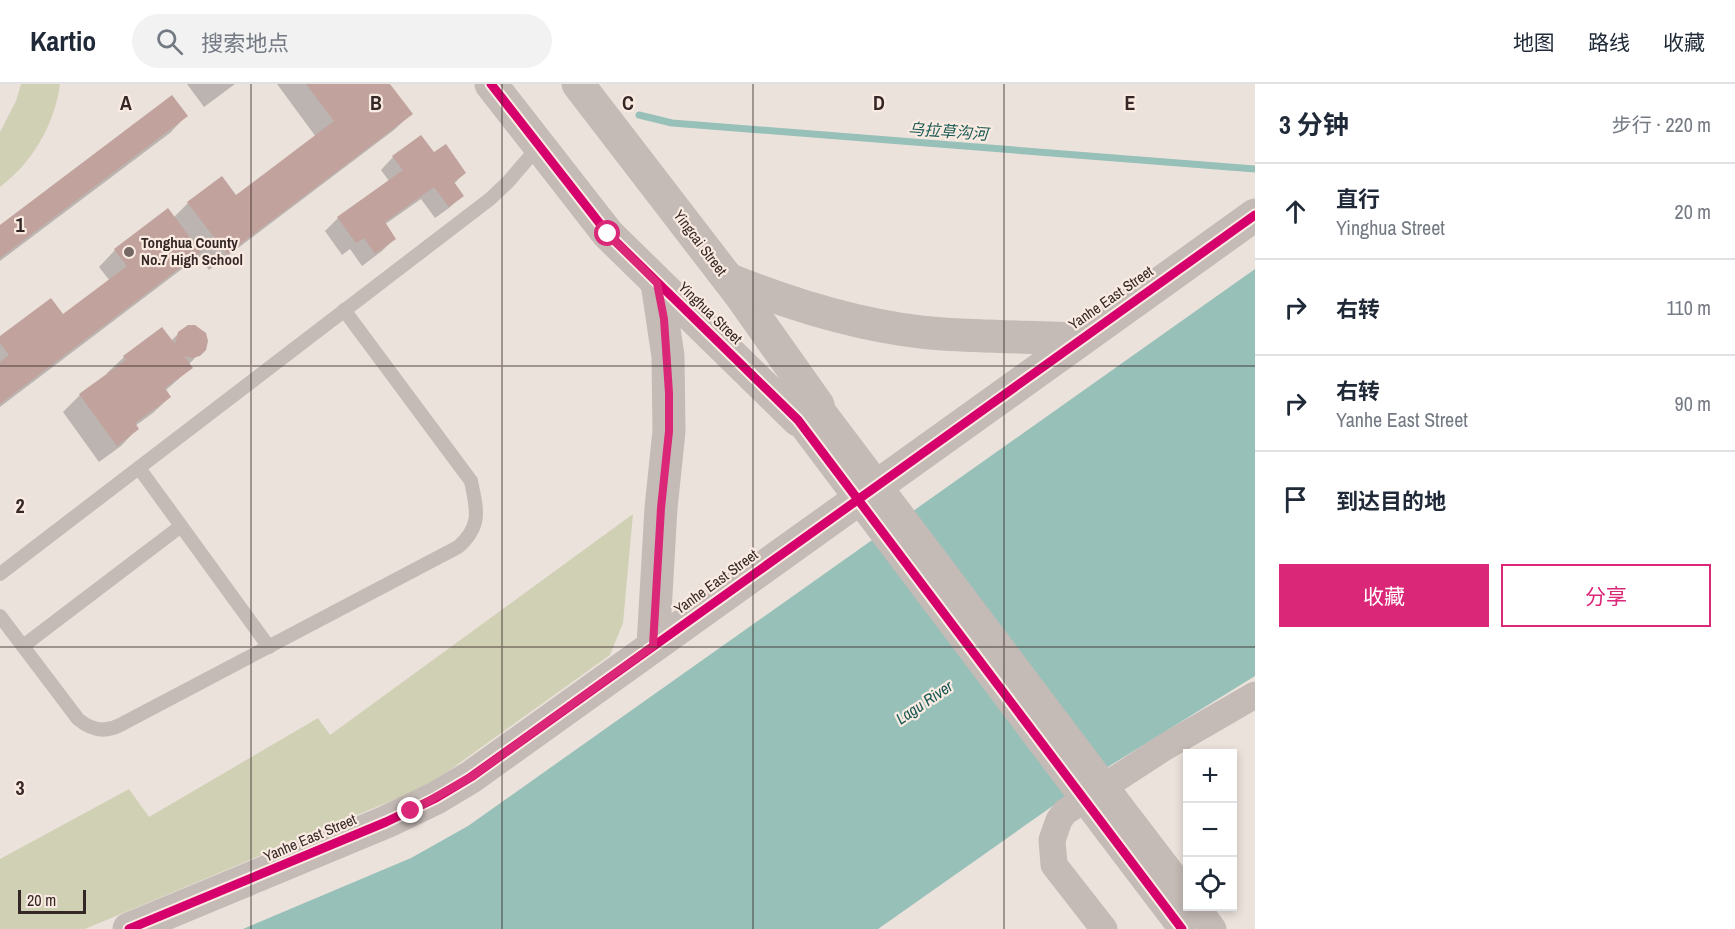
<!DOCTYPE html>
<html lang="zh">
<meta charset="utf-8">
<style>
:root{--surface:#fff;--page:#f2f2f3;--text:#1f2937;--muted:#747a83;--line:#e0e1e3;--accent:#db2777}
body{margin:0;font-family:"Archivo Narrow","Noto Sans SC",sans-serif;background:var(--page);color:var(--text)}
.controls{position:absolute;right:18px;bottom:18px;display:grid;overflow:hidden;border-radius:0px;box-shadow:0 3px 9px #0003}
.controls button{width:54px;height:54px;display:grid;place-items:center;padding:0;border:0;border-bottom:2px solid var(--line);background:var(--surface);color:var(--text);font:30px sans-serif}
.scale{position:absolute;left:18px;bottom:15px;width:68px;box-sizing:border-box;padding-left:6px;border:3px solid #352725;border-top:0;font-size:16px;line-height:21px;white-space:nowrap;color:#352725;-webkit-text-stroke:4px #faebe2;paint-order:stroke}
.stop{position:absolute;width:18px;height:18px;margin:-14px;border:4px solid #db2777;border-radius:50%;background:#fff}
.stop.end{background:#db2777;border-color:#fff;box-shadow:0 2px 6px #0008}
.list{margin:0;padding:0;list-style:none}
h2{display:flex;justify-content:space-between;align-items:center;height:78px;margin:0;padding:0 24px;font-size:26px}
h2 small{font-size:20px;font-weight:400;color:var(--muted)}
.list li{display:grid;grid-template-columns:39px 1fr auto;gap:18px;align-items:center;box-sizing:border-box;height:96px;padding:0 24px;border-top:2px solid var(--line)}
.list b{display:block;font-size:22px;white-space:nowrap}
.list p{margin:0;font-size:20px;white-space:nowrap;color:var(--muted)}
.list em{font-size:20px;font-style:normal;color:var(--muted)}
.actions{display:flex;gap:12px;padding:18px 24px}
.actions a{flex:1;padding:14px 0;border:2px solid var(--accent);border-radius:0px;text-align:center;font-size:21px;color:var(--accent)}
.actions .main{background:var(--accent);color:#fff}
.icon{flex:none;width:33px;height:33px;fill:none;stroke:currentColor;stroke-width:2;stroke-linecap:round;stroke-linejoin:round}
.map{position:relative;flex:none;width:1255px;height:845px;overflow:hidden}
header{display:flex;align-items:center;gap:36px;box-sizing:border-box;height:84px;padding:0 30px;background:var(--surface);border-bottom:2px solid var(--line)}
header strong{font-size:28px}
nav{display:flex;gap:33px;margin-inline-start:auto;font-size:21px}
.search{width:420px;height:54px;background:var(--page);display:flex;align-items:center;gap:15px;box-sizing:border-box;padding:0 21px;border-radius:33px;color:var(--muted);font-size:22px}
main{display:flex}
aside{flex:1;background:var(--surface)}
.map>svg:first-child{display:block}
</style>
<header>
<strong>Kartio</strong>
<div class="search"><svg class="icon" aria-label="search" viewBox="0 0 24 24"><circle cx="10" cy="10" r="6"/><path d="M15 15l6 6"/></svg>搜索地点</div>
<nav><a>地图</a><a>路线</a><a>收藏</a></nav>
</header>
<main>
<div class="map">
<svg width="1255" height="845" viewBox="0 0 1255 845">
<rect width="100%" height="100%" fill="#ece2dc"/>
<g fill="#d0d0b5">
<path d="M21,0H60C55,40 32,79 0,103V48L16,17Z"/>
<polygon points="633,430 623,539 610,571 429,701 85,845 0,845 0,775 129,705 149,733 318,634 330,651"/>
</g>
<polygon fill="#97c0b9" points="1255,185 1255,592 1111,681 878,845 243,845 411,774 468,742"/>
<g fill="#0003">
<polygon points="187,0 235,0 204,23"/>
<polygon points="277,0 388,0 411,30 394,46 209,186 197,170 182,185 0,323 0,254 63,232 110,197 99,183 115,166 173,134 188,119 236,113 316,53"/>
<polygon points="186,32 170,49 0,177 0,143"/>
<polygon points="433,70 464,89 454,100 462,112 449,124 435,134 421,115 384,141 394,155 382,167 362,182 350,165 342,171 325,147 338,134 389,97 381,86 393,73"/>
<polygon points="179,249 204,265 188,281 191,284 165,307 170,313 153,329 135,342 137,345 121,362 99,378 63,328 80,311 108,291 107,289 124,273 171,257"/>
</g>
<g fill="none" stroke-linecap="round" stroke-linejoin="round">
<polyline stroke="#97c0b9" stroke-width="7" points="639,31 672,39 1255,85"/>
</g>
<g fill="#c1a29d">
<polygon points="306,0 390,0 413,30 227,170 187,118 222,92 236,111 334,37"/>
<polygon points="172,11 188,32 0,174 0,141"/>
<polygon points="421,51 434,68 446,60 466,89 454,98 464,112 449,123 434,103 385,138 396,155 375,170 364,154 356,159 337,133 403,86 392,72"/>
<polygon points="168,124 201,168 0,320 0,278 9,271 0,259 0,252 51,214 63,230 127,182 114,165"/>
<polygon points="188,241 195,241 206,249 208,257 206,266 200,272 192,274 184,272 193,284 165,304 171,313 135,339 139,345 117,362 79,310 126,276 123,272 162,243 175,260 178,248"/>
</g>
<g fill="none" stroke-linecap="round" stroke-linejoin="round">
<g stroke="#c4bab6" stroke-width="14">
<polyline points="139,384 269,563"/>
<polyline points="0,490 490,115 508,98 539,62"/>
<path d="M0,532L78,635C91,646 105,649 120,641L458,463C482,442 477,426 471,397L344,226"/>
<polyline points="23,562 181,442"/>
</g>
<g stroke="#c4bab6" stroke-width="27">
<polyline points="1130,735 1188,811"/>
<polyline points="1110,750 1182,845"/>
<polyline points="1196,822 1213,845"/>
<polyline points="1104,845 1054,781 1052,756 1059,736 1065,728 1165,663 1255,611"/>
</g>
<g stroke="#c4bab6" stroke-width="33">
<polyline points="491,0 608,150 798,336"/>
<polyline points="578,0 741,212 818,321"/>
<path d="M728,195C797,223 869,245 943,250C989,253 1035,253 1080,255"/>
<polyline points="653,562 661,424 669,347 668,272 657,199"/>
<polyline points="129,845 386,738 436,714 471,693 1255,131"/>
</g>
<g stroke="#c4bab6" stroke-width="27">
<polyline points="818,321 1130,735"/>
<polyline points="798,336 1110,750"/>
</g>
<g stroke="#faebe2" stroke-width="13">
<g id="cycleway">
<polyline points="491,0 608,150 798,336 1182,845"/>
<polyline points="129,845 386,738 436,714 471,693 1255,131"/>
</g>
</g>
<use href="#cycleway" stroke="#d6006c" stroke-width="9"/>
</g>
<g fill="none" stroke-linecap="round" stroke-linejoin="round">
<polyline stroke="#db2777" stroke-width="8" points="411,727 471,693 653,562 661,424 669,347 669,309 664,235 657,199 608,150"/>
</g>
<path fill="none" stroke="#352725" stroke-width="1.5" stroke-opacity="0.55" d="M251,0V845M502,0V845M753,0V845M1004,0V845M0,282H1255M0,563H1255"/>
<circle fill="#756865" stroke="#faebe2" stroke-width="2" cx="129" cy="168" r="6"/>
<g text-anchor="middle" stroke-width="4.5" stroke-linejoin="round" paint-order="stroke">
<g font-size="15" font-weight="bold" fill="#352725" stroke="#faebe2" text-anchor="start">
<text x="141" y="164">Tonghua County<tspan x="141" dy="17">No.7 High School</tspan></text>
</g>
<g font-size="15" fill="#352725" stroke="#faebe2">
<text transform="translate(700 159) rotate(53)" y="5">Yingcai Street</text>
<text transform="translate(1111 214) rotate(-35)" y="5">Yanhe East Street</text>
<text transform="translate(710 229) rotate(44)" y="5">Yinghua Street</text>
<text transform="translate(716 498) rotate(-36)" y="5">Yanhe East Street</text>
<text transform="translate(310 754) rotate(-23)" y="5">Yanhe East Street</text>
</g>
<g font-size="16" font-style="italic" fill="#185853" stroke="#faebe2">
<text transform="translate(948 47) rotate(4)" y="6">乌拉草沟河</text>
<text transform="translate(924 618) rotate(-34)" y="6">Lagu River</text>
</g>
</g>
<g font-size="20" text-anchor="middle" font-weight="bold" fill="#352725" stroke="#faebe2" stroke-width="4.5" stroke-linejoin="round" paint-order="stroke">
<text x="126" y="26">A</text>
<text x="376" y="26">B</text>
<text x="628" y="26">C</text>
<text x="879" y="26">D</text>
<text x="1130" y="26">E</text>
<text x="20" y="148">1</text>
<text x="20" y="429">2</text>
<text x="20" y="711">3</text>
</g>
</svg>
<div class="controls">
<button>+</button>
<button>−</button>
<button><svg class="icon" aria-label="locate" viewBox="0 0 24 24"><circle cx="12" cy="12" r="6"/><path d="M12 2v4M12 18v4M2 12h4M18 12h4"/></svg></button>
</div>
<div class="scale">20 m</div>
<div class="stop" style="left:608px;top:150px"></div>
<div class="stop end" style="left:411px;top:727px"></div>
</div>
<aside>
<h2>3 分钟<small>步行 · 220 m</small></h2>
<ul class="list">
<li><svg class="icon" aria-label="ahead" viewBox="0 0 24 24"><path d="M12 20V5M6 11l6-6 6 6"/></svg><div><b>直行</b><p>Yinghua Street</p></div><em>20 m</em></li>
<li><svg class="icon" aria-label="right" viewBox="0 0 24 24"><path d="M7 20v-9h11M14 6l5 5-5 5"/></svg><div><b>右转</b></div><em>110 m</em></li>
<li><svg class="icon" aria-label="right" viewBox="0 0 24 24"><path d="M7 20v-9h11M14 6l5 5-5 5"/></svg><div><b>右转</b><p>Yanhe East Street</p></div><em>90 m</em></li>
<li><svg class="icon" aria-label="arrive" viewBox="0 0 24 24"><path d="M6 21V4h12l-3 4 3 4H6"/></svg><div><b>到达目的地</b></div></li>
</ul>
<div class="actions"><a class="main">收藏</a><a>分享</a></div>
</aside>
</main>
